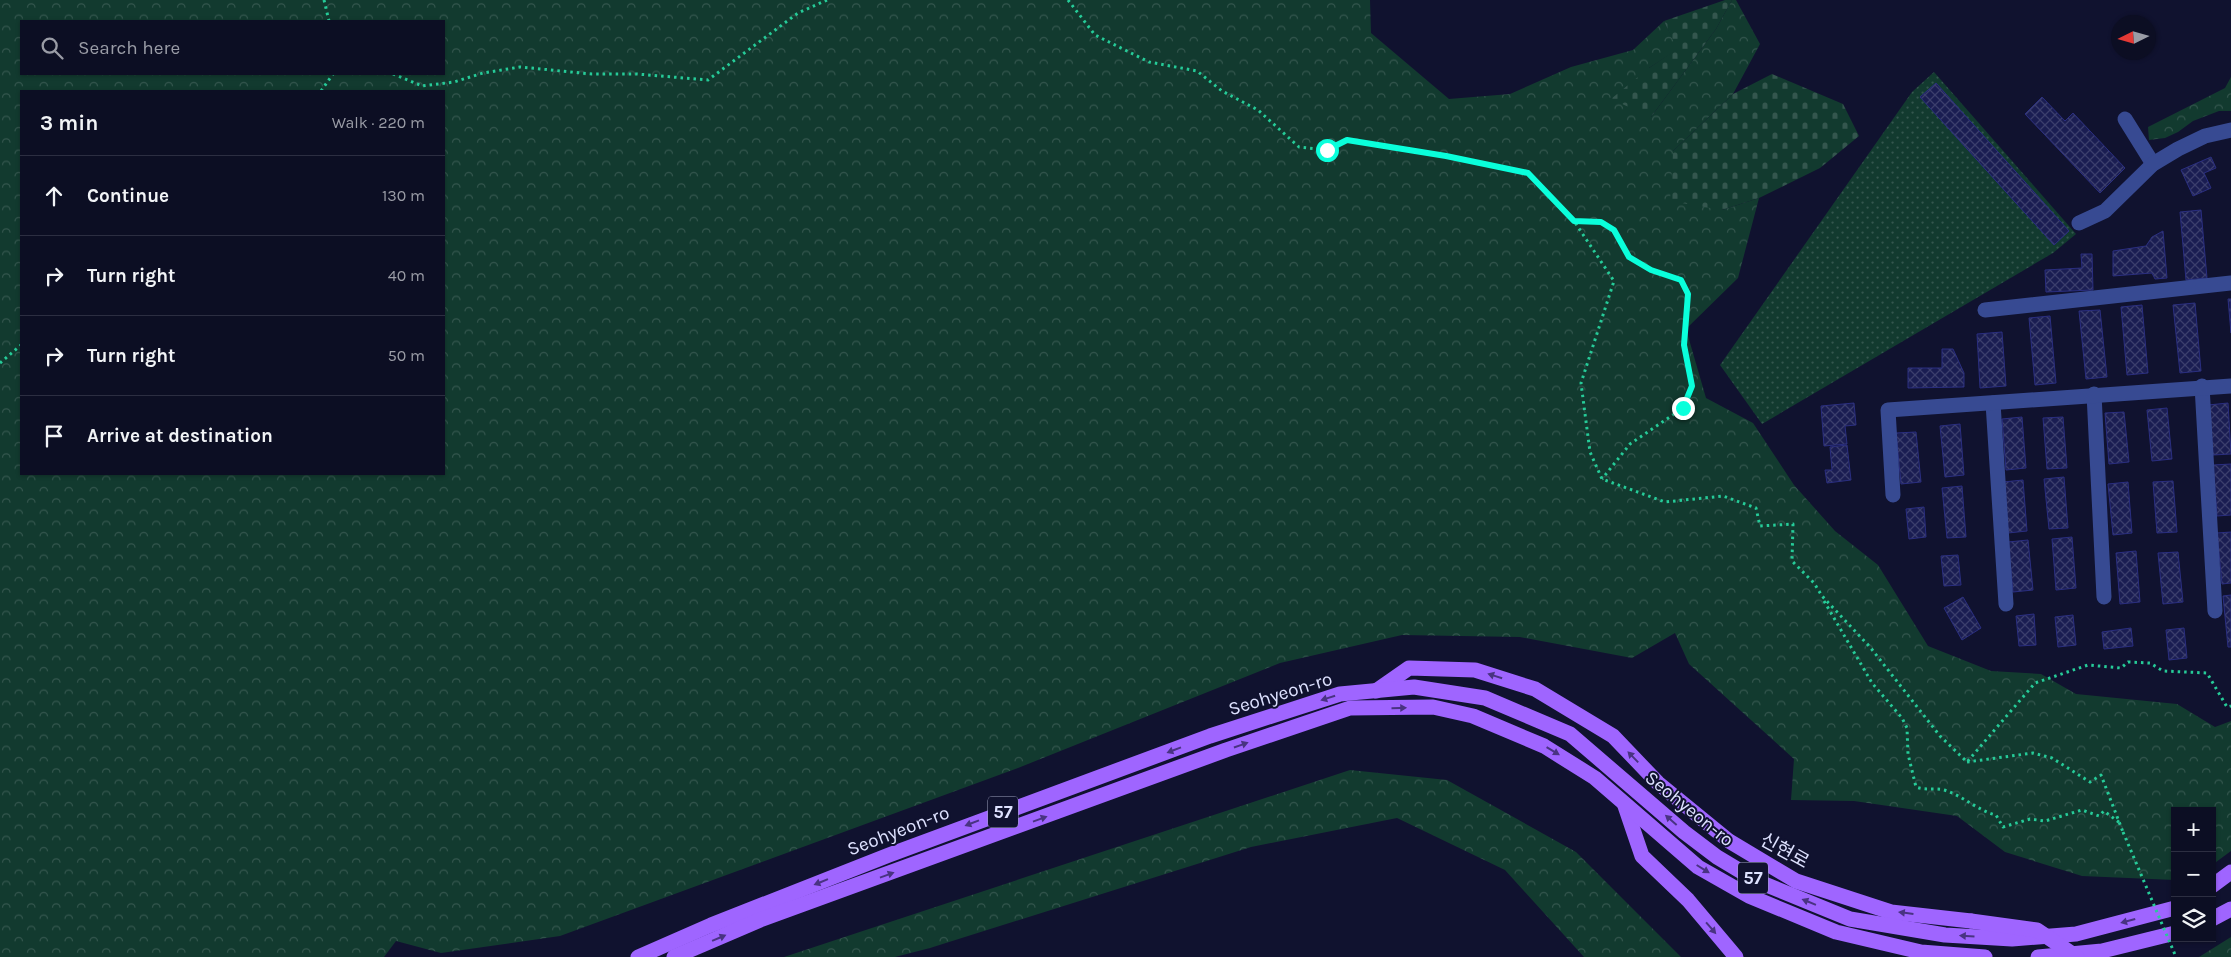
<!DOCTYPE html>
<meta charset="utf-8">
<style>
:root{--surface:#0c0e23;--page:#1a1c30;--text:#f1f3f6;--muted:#9a9ca6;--line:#2c2e41}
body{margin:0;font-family:Karla,"Noto Sans KR",sans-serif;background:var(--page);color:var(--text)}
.controls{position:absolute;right:15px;bottom:15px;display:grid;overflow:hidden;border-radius:0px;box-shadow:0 1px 4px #0004}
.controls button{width:45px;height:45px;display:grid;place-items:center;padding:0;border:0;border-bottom:1px solid var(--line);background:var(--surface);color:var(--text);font:25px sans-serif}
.compass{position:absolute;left:2111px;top:15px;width:45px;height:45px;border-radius:50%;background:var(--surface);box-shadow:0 1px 4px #0004;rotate:265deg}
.stop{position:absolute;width:15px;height:15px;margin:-11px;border:4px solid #0affdb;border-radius:50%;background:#fff}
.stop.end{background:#0affdb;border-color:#fff;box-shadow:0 1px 5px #0008}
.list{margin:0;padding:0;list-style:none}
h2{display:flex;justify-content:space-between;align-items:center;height:65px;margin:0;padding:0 20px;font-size:21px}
h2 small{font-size:16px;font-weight:400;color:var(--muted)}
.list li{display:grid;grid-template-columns:32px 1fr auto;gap:15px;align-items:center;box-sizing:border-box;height:80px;padding:0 20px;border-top:1px solid var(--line)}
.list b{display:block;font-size:19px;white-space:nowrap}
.list em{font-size:16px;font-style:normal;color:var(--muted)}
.icon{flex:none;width:28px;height:28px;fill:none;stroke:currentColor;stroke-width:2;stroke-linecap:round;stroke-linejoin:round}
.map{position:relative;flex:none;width:2231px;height:957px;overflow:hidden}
.search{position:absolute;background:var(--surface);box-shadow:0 1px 4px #0004;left:20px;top:20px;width:425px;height:55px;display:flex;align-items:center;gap:12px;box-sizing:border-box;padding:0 18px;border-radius:0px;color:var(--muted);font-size:19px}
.panel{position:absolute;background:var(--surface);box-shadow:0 1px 4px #0004;left:20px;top:90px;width:425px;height:385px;border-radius:0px}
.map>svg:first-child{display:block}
</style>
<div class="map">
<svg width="2231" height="957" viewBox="0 0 2231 957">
<defs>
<pattern id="grass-dots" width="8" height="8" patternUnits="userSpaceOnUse" patternTransform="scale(1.25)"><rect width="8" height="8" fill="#123a2f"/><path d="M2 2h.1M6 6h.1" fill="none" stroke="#34564e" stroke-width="1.8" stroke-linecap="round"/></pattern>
<pattern id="forest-crowns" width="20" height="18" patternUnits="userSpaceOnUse" patternTransform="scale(1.25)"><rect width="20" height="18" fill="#123a2f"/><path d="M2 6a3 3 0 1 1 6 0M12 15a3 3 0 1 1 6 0" fill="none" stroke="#34564e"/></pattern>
<pattern id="cemetery-stones" width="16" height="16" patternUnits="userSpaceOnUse" patternTransform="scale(1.25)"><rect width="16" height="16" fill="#123a2f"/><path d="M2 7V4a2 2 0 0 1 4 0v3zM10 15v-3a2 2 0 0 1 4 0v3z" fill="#34564e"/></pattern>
<pattern id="building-cross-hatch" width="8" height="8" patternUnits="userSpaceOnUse" patternTransform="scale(1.25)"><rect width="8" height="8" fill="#1a1d52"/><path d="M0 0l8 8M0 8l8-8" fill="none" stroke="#3b3e6c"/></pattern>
</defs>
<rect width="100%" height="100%" fill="#10122f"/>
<polygon fill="url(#grass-dots)" points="1934,72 2076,234 2053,253 1762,424 1720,365 1912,92"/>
<g fill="url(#forest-crowns)" fill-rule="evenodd">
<path d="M0,0H1370L1371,33L1449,99L1510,94L1571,67L1633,50L1664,21L1678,49L1649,68L1651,117L1716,29L1732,0H1736L1760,44L1733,94L1673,151L1722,210L1759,198L1738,278L1686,329L1706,398L1753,423L1794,485L1835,531L1878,565L1928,646L1991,671L2041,674L2076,694L2177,704L2215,727L2231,721V851L2212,865V811H2175V880L2082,876L2005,852L1957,816L1854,801L1791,800L1794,759L1689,664L1675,633L1632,658L1520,637L1402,635L1280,663L1018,768L560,936L441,953L396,941L384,957H0ZM21,21H444V74H21ZM21,91H444V474H21Z"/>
<polygon points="2231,77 2231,111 2219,111 2193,121 2178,132 2165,138 2149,140 2148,127 2225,88"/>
<polygon points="1350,770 1447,780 1576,852 1681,957 1584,957 1505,870 1397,818 1251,847 930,948 895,957 784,957"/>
<polygon points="2231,937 2231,957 2199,957"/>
</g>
<g fill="url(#cemetery-stones)">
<polygon points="1725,0 1732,0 1716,29 1651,117 1611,99 1649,68 1677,49 1664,21"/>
<polygon points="1772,74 1843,104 1859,136 1820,168 1759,198 1722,210 1670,201 1673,151 1733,94"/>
</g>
<g fill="url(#building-cross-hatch)" stroke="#2a2e80">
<polygon points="1936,83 2069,231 2054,245 1920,97"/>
<polygon points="2042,97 2065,121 2073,113 2125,168 2100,193 2025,114"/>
<polygon points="2211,157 2216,168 2204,173 2211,188 2193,196 2181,170"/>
<polygon points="2201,210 2207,278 2186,280 2180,212"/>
<polygon points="2163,231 2167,278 2155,279 2152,273 2113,276 2113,251 2146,246 2152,237"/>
<polygon points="2081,254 2092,254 2093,290 2046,292 2045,270 2082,268"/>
<polygon points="2228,299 2231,299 2231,333"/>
<polygon points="2195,303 2201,371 2180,373 2173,305"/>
<polygon points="2142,305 2148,373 2127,375 2121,307"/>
<polygon points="2100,310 2107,377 2086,379 2079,311"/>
<polygon points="2050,316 2056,383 2035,385 2029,318"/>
<polygon points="2002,332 2006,386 1980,388 1977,334"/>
<polygon points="1942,349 1953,349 1964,373 1964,387 1908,388 1908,368 1942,368"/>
<polygon points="1854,403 1856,425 1845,426 1847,444 1824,446 1821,406"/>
<polygon points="2228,403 2231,454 2213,455 2208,405"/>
<polygon points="2167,408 2172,459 2152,461 2147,410"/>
<polygon points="2124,412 2129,462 2109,464 2105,413"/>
<polygon points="2022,417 2026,468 2006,470 2002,419"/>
<polygon points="2063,417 2067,468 2047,469 2043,418"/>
<polygon points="1960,424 1964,475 1945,477 1940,426"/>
<polygon points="1916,432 1921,482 1901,484 1896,433"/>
<polygon points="1847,445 1851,480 1827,483 1825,470 1832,470 1830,447"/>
<polygon points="2231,464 2231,515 2217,516 2213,465"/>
<polygon points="2064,477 2068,528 2049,529 2044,479"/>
<polygon points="2023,480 2027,531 2008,533 2003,482"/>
<polygon points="2173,481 2177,532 2157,533 2153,482"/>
<polygon points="2128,482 2132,533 2113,535 2108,484"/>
<polygon points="1962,486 1966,537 1947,538 1942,488"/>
<polygon points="1924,507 1926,537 1909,539 1906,509"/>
<polygon points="2231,532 2231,583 2222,584 2217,533"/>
<polygon points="2072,537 2076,588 2056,590 2052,539"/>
<polygon points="2028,540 2033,590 2013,592 2008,542"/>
<polygon points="2136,551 2140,602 2120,604 2116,553"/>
<polygon points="2178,552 2183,602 2163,604 2158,553"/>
<polygon points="1958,555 1961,585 1944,586 1941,556"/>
<polygon points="2231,595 2231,647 2228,647 2223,596"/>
<polygon points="1963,597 1981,628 1962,640 1944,608"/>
<polygon points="2034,614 2036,645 2019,646 2016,616"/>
<polygon points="2073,615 2076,645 2058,647 2055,617"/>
<polygon points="2131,628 2133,646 2104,649 2102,632"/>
<polygon points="2184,628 2187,658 2169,660 2166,630"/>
</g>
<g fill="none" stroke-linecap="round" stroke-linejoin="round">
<g stroke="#26cb98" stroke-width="3" stroke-dasharray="2.5 4" stroke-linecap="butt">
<polyline points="324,0 329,21"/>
<polyline points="1068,0 1095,35 1149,62 1197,71 1222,91 1258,110 1299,147 1327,150 1347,140 1446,156 1528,173 1574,221 1614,281 1581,383 1590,452 1602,479 1665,502 1723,496 1756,508 1760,526 1793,524 1792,561 1814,583 1822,596 1870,647 1940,736 1967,762 2035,683 2088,665 2121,668 2128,662 2150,663 2163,671 2207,673 2227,707 2231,706"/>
<polyline points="393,74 422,86 454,82 483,73 520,67 592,74 637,74 708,80 798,13 827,0"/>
<polyline points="321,91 333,74"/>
<polyline points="1574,221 1601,222 1614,230 1629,257 1651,269 1681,280 1688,294 1684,345 1692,386 1683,408 1630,444 1602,479"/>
<polyline points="0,363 21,345"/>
<path d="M1824,601L1872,683L1902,718L1907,728L1908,754L1916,787C1926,791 1937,787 1947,791C1964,797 1979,811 1996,815L2003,827L2030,819L2045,821L2082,810L2099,816L2104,811L2120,823"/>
<polyline points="1967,762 2033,753 2052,758 2090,782 2101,775 2123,832"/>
</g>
<g stroke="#374a92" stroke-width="15">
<polyline points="2125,119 2153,164"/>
<polyline points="2079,223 2105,211 2153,164 2178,149 2205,136 2231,130"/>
<polyline points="1985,310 2231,283"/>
<polyline points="2202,386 2215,611"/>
<polyline points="2094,394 2104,597"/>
<polyline points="1993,403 2006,604"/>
<polyline points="1893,495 1888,410 2231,386"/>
</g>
<g stroke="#9f65ff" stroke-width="15">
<polyline points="1376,691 1409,668 1475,670 1535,689 1613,736 1658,783 1729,841 1796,881 1891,912 1971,921"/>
<polyline points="1625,806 1642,856 1688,900 1736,957"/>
<polyline points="2212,886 2231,872"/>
<polyline points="2212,919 2231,909"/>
<polyline points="638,957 711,925 889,855 1210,736 1340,694 1414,687 1485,698 1570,734 1684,832 1717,857 1757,881 1850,919 1945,935 2012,939 2076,934 2175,908"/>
<polyline points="674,957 760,920 1226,750 1350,708 1433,707 1473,716 1544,746 1595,778 1698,867 1749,896 1836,932 1921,952 1985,957"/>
<polyline points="2038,957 2102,951 2175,933"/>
</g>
<polyline stroke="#26cb98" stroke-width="3" stroke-dasharray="2.5 4" stroke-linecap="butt" points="2123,832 2176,957"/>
<polyline stroke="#9f65ff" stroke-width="15" points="1971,921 2037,930 2077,957"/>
</g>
<defs><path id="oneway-solid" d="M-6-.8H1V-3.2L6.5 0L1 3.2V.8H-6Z" transform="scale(1.25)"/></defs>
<g fill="#493382">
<use href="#oneway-solid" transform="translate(1495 676) rotate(-162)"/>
<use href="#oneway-solid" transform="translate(1328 698) rotate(162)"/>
<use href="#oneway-solid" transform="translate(1399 708) rotate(-1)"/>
<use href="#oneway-solid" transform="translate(1241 745) rotate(-19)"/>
<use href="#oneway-solid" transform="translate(1174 750) rotate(159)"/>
<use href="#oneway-solid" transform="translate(1553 751) rotate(31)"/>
<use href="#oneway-solid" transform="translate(1633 757) rotate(-134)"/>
<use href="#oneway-solid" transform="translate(1040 819) rotate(-20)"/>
<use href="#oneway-solid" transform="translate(1671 820) rotate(-139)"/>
<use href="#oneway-solid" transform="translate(972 823) rotate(159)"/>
<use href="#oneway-solid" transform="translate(1703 869) rotate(32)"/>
<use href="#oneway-solid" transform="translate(887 875) rotate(-20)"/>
<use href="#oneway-solid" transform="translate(821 882) rotate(158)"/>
<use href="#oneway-solid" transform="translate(1809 902) rotate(-158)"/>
<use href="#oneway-solid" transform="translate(1906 913) rotate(-173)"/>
<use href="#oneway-solid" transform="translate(2128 921) rotate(165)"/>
<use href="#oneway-solid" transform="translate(1711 928) rotate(49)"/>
<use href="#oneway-solid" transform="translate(1967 936) rotate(-177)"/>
<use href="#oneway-solid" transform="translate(719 938) rotate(-23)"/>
</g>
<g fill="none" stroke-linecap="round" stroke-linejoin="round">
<polyline stroke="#0affdb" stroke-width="6" points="1327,150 1347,140 1446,156 1528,173 1574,221 1601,222 1614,230 1629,257 1651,270 1681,280 1688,294 1684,345 1692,386 1683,408"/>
</g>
<g text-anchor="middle" stroke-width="4" stroke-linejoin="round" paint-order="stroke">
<g fill="#10122f" stroke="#a0a4c1" stroke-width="1">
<rect x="988" y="796.5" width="30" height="31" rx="4"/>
<rect x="1738" y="862.5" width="30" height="31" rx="4"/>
</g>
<g font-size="18" font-weight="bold" fill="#dee2ff">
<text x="1003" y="818">57</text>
<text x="1753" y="884">57</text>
</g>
<g font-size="19" fill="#dee2ff" stroke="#10122f">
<text transform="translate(1280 693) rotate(-17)" y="7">Seohyeon-ro</text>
<text transform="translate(1690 808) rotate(39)" y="7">Seohyeon-ro</text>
<text transform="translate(898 830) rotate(-21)" y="7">Seohyeon-ro</text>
<text transform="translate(1785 850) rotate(29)" y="7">신현로</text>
</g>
</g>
</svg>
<div class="controls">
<button>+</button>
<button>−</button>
<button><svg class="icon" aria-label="layers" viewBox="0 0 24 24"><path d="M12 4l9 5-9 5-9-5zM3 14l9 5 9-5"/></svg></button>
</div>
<svg class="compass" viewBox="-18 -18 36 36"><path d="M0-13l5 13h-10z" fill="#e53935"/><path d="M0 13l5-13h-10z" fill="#9a9ca6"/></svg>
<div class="stop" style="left:1327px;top:150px"></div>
<div class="stop end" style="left:1683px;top:408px"></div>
<div class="search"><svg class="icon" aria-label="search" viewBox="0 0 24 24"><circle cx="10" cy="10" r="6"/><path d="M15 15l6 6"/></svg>Search here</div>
<section class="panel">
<h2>3 min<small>Walk · 220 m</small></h2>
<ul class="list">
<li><svg class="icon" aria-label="ahead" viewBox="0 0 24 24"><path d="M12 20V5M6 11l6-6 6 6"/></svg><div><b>Continue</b></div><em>130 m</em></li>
<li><svg class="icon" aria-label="right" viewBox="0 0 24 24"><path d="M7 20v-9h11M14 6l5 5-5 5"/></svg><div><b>Turn right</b></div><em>40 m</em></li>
<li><svg class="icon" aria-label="right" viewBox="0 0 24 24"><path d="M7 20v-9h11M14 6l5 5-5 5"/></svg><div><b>Turn right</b></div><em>50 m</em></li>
<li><svg class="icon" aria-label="arrive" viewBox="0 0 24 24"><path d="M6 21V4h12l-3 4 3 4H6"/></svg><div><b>Arrive at destination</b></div></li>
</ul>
</section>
</div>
